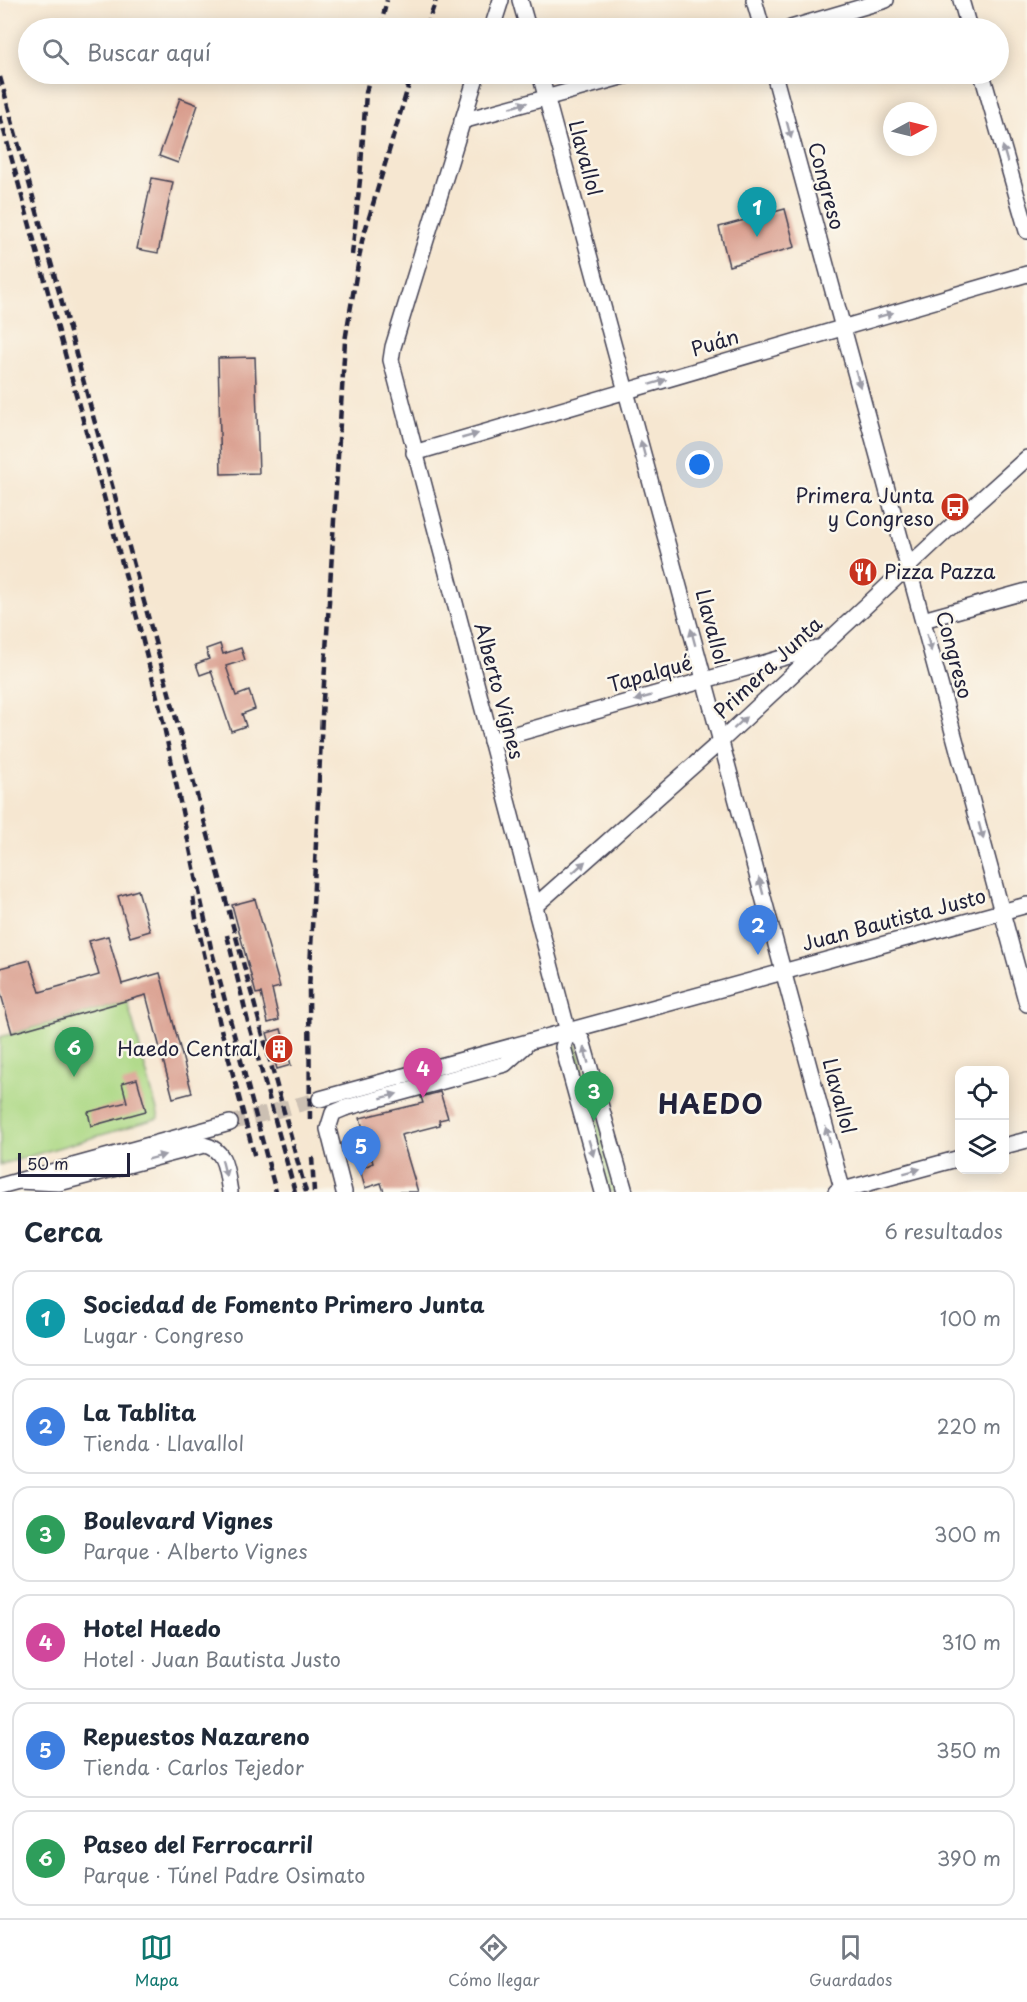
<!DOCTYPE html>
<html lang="es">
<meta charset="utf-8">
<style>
:root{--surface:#fff;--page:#f2f2f3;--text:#1f2937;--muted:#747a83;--line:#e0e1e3;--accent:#0f766e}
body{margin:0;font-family:"Playpen Sans",sans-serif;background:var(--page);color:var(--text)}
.controls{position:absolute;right:18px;bottom:18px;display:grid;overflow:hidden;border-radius:12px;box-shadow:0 3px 15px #0003}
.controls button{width:54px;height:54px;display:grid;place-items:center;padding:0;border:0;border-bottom:2px solid var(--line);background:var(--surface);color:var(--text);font:30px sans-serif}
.compass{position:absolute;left:883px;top:102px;width:54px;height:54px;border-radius:50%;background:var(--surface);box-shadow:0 3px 15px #0003;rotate:83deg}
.scale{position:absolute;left:18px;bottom:15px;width:112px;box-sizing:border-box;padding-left:6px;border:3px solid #22223b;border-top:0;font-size:16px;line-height:21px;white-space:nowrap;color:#22223b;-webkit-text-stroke:4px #fbf7ec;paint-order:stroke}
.you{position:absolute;left:700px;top:465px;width:21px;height:21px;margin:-15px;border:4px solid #fff;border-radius:50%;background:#1a73e8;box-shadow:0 0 0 9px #1a73e833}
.badge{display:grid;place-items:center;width:39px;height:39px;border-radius:50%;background:var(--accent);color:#fff;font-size:20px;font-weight:700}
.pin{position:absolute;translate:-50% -50px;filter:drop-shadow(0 2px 3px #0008)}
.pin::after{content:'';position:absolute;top:32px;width:21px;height:18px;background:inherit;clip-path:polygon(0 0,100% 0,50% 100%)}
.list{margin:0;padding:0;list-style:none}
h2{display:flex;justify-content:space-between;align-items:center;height:78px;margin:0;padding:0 24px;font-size:26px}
h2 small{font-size:20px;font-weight:400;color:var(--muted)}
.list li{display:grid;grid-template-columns:39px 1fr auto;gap:18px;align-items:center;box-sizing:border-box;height:96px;margin:0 12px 12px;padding:0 12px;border:2px solid var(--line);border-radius:18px}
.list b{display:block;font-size:22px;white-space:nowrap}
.list p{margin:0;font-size:20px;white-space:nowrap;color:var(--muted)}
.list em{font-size:20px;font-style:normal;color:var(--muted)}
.icon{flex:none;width:33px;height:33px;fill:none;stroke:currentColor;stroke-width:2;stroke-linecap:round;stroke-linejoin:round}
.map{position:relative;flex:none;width:1027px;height:1192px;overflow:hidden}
.search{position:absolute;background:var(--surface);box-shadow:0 3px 15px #0003;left:18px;right:18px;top:18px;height:66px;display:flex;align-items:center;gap:15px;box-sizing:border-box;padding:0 21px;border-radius:33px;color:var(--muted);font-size:22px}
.sheet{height:726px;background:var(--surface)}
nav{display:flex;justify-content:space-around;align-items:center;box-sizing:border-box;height:84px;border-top:2px solid var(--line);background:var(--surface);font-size:16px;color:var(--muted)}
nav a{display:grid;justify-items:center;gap:3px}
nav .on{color:var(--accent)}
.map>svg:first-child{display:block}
</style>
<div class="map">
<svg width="1027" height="1192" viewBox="0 0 1027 1192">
<rect width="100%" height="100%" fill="#fbf7ec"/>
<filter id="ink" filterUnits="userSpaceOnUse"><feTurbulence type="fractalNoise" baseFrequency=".0167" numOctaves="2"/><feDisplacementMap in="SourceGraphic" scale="12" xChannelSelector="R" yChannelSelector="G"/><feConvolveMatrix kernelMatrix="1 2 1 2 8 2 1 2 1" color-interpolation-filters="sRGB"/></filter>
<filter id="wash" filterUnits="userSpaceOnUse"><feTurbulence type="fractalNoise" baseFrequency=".008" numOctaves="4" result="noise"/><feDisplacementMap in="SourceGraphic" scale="24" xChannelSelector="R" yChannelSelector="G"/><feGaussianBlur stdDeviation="1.35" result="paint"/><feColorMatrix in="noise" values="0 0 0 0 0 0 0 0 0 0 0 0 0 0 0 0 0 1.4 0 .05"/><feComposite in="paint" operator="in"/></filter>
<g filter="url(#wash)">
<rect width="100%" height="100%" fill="#f6e7d1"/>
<g fill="#acd884" stroke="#677d60" stroke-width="1.5">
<polygon points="127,1001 159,1118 0,1165 0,1037"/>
<polygon points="573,1044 576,1044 619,1192 609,1192 570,1050"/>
</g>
<g id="blocks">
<g fill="#d99e8e">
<polygon points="180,98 198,105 178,163 159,156"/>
<polygon points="152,178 173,182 158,253 137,249"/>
<polygon points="785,209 795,247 729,266 719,227"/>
<polygon points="255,357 259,473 221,474 218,358"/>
<polygon points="220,644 223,654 241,648 245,660 226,666 236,696 249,691 255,709 242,714 246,726 231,731 211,671 200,675 196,664 209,659 206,649"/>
<polygon points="138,890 150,931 130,937 118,896"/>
<polygon points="255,899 280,987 272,989 279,1020 268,1023 261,993 256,994 232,905"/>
<polygon points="108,936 122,984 160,973 192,1093 173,1098 146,995 12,1033 0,991 0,968 30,960 40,992 99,975 89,941"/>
<polygon points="281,1029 291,1065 277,1069 267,1033"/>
<polygon points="137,1079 146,1111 91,1126 88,1112 127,1102 122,1083"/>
<polygon points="440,1092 448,1118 439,1120 440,1125 401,1135 418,1192 384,1192 381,1183 365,1188 360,1169 373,1163 360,1118 423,1103 421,1097"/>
</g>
</g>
</g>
<g filter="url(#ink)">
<use href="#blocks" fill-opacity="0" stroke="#424052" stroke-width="1.5"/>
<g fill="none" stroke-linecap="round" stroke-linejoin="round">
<polyline stroke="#ccc0b3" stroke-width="15" stroke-dasharray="15 8" stroke-linecap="butt" points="230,1123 320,1099"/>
<g stroke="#424052" stroke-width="18">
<g id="minor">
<polyline points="520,0 528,28"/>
<polyline points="754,0 762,28"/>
<polyline points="961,0 969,28"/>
<polyline points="492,28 501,0"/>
<polyline points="791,28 886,0"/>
<polyline points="477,74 393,347 391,360 568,1032 563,1047 603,1192"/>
<polyline points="540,74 843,1192"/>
<polyline points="774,74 1027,1004"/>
<polyline points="982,74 1027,231"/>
<polyline points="462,121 632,74"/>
<polyline points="414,453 1027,274"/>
<polyline points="923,620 1027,591"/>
<polyline points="491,741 817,648"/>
<polyline points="535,906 721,741 958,520 1027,458"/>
<polyline points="568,1032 582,1040 625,1192"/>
<polyline points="320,1099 1027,905"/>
<polyline points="1004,1146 1027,1140"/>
<path d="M18,1181L59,1183L204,1145C227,1150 226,1172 230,1192"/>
<polyline points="0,1186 230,1123"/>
<polyline points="344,1192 328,1129 333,1113 345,1108 505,1064 525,1046"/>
<polyline points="836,1192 960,1158"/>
</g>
</g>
<use href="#minor" stroke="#fff" stroke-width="15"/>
<g stroke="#22223b" stroke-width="4.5" stroke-dasharray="9 4.5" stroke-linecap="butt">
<polyline points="380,28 387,0"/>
<polyline points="426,28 436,0"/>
<polyline points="0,77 306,1192"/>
<polyline points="0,116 139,625 162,717 211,948 276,1192"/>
<polyline points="352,255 360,180 366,93 370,74"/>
<polyline points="193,897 196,918 221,1029 255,1158"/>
<polyline points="227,935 248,1022 295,1192"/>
<polyline points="310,1120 309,991 322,716 345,341 362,241 412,74"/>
<polyline points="312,1157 314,1192"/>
</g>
</g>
<defs><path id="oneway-solid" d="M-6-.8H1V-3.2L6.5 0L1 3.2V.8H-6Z" transform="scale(1.5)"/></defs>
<g fill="#9c9ca7">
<use href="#oneway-solid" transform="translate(519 105) rotate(-16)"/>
<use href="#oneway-solid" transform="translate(789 130) rotate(75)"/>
<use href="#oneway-solid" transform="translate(1005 154) rotate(-106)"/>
<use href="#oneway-solid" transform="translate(885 315) rotate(-16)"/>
<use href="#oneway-solid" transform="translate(858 379) rotate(75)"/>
<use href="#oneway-solid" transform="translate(658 382) rotate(-17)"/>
<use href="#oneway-solid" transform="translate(470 436) rotate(-16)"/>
<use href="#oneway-solid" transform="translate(643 449) rotate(-105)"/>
<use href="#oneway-solid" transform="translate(693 637) rotate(-105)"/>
<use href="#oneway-solid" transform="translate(929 643) rotate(75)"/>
<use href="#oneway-solid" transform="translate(643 698) rotate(164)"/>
<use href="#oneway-solid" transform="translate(740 723) rotate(-43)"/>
<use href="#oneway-solid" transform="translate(981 831) rotate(75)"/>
<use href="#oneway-solid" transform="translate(579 867) rotate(-42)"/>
<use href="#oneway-solid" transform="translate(761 886) rotate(-105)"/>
<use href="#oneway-solid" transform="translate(586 1055) rotate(-106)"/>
<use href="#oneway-solid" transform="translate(389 1096) rotate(-15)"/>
<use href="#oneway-solid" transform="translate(828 1135) rotate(-105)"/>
<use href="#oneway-solid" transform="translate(591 1148) rotate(74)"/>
<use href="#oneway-solid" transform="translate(157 1157) rotate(-15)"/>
<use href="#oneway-solid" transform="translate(224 1168) rotate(76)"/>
<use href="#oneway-solid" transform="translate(912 1171) rotate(-15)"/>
</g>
</g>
<defs>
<g id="bus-disc" transform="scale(1.5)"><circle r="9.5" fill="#c8321e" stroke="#fbf7ec"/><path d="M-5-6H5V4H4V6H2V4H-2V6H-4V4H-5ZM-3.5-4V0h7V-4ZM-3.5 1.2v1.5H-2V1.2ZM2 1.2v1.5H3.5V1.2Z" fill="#fff"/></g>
<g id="restaurant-disc" transform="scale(1.5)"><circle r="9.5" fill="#c8321e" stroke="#fbf7ec"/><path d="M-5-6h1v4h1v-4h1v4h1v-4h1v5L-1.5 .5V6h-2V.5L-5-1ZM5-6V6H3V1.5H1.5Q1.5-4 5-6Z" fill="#fff"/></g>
<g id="building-disc" transform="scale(1.5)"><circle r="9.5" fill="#c8321e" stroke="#fbf7ec"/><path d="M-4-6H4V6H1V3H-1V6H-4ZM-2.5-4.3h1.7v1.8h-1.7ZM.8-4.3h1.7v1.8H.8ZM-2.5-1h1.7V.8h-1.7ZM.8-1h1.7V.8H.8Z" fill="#fff"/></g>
</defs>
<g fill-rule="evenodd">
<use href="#bus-disc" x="955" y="507"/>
<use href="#restaurant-disc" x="863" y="572"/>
<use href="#building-disc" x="279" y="1049"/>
</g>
<g text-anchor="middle" stroke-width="5" stroke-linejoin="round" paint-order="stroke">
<g font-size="20" fill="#22223b" stroke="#fbf7ec">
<text transform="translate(585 158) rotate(75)" y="7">Llavallol</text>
<text transform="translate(826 186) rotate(75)" y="7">Congreso</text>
<text transform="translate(715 343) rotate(-17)" y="7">Puán</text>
<text transform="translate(712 627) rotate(75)" y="7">Llavallol</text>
<text transform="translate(954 655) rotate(75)" y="7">Congreso</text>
<text transform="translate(768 668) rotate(-43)" y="7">Primera Junta</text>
<text transform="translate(650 674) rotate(-16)" y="7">Tapalqué</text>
<text transform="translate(499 691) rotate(75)" y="7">Alberto Vignes</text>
<text transform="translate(894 920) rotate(-15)" y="7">Juan Bautista Justo</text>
<text transform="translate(839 1096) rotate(75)" y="7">Llavallol</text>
</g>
<g font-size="20" fill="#22223b" stroke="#fbf7ec" text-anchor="end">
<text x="934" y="503">Primera Junta<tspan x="934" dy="23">y Congreso</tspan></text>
<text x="884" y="579" text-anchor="start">Pizza Pazza</text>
<text x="258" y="1056">Haedo Central</text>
</g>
<g font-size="26" font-weight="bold" letter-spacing="1.5" fill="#22223b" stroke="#fbf7ec">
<text x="711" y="1114">HAEDO</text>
</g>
</g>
</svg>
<div class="controls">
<button><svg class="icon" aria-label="locate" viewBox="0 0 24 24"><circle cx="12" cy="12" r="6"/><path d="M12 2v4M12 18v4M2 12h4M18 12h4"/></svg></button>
<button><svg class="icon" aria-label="layers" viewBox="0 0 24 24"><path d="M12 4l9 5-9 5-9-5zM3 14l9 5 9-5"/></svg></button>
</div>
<svg class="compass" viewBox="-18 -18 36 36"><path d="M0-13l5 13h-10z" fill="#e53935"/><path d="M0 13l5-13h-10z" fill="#747a83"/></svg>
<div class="scale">50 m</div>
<div class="you"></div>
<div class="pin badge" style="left:757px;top:237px;background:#0f9aa8">1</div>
<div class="pin badge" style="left:758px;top:955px;background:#3f7fe0">2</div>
<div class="pin badge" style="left:594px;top:1121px;background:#2e9e5b">3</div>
<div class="pin badge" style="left:423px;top:1098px;background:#d1479c">4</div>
<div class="pin badge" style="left:361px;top:1176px;background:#3f7fe0">5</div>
<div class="pin badge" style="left:74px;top:1077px;background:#2e9e5b">6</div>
<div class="search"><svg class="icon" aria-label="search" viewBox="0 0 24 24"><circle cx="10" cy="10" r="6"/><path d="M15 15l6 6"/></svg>Buscar aquí</div>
</div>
<section class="sheet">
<h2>Cerca<small>6 resultados</small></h2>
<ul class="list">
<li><span class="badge" style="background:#0f9aa8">1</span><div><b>Sociedad de Fomento Primero Junta</b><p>Lugar · Congreso</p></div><em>100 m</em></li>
<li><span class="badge" style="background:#3f7fe0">2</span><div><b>La Tablita</b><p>Tienda · Llavallol</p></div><em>220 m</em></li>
<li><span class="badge" style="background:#2e9e5b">3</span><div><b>Boulevard Vignes</b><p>Parque · Alberto Vignes</p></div><em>300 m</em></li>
<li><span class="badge" style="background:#d1479c">4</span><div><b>Hotel Haedo</b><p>Hotel · Juan Bautista Justo</p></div><em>310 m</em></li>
<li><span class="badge" style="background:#3f7fe0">5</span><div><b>Repuestos Nazareno</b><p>Tienda · Carlos Tejedor</p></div><em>350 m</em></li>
<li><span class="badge" style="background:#2e9e5b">6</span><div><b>Paseo del Ferrocarril</b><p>Parque · Túnel Padre Osimato</p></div><em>390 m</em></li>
</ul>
</section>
<nav>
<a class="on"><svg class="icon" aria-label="map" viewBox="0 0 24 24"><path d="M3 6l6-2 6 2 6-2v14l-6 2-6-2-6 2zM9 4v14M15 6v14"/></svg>Mapa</a>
<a><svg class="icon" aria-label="directions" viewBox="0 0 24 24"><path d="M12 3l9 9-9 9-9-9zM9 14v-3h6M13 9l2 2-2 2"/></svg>Cómo llegar</a>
<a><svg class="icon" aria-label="saved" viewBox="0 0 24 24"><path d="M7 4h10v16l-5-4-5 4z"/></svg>Guardados</a>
</nav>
